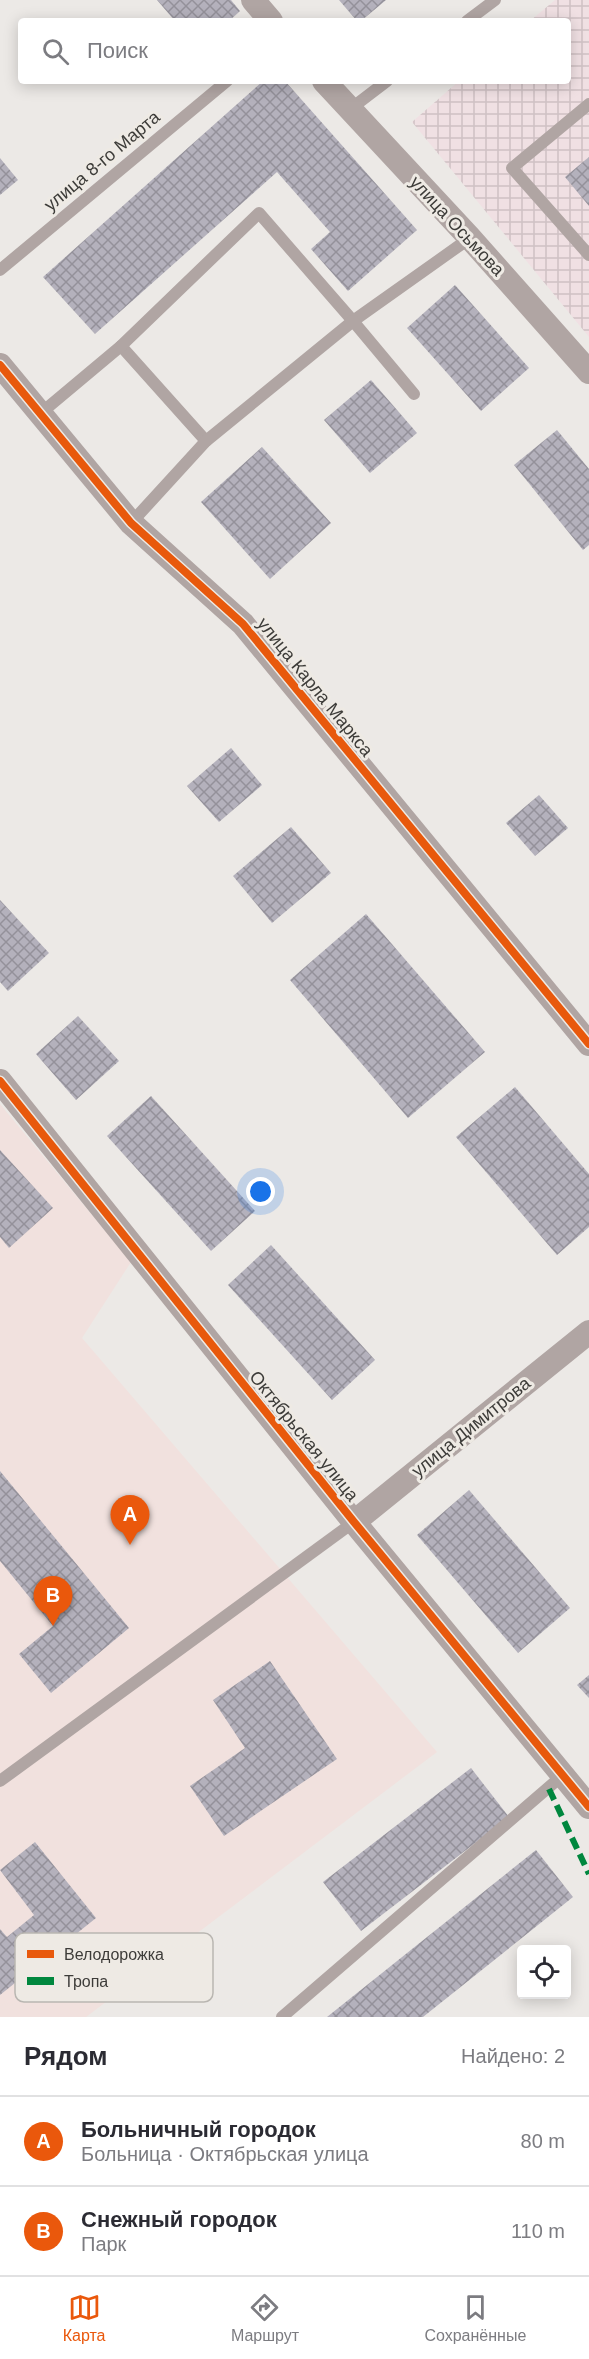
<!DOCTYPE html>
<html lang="ru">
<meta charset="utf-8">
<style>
:root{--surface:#fff;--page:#f7f7f7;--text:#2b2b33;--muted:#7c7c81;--line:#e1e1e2;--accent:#ea580c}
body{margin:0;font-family:Helvetica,sans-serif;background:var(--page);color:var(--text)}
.controls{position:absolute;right:18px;bottom:18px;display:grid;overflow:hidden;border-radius:6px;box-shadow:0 3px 15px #0003}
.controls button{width:54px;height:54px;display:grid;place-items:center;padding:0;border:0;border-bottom:2px solid var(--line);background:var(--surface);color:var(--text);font:30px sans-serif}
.you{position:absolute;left:261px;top:1192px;width:21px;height:21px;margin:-15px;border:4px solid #fff;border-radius:50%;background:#1a73e8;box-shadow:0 0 0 9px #1a73e833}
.badge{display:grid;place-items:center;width:39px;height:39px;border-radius:50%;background:var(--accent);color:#fff;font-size:20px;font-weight:700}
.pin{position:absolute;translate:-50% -50px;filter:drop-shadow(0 2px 3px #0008)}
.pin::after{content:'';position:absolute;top:32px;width:21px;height:18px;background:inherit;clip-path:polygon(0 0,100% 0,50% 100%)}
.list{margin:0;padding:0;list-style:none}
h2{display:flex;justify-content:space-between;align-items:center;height:78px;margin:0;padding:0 24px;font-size:26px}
h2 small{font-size:20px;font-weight:400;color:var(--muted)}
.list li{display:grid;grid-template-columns:39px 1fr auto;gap:18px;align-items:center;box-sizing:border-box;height:90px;padding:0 24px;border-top:2px solid var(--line)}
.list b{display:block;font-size:22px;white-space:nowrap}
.list p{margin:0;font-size:20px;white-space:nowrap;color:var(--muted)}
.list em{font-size:20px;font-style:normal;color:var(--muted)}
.icon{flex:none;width:33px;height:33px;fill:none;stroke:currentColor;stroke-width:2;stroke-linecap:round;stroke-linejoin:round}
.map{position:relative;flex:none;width:589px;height:2017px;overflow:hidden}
.search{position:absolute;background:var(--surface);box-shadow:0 3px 15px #0003;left:18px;right:18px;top:18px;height:66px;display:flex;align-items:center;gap:15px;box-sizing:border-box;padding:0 21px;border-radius:6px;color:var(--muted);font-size:22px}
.sheet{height:258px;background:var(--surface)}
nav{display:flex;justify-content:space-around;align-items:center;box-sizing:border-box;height:84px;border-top:2px solid var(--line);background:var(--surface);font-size:16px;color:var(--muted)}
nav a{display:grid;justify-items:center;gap:3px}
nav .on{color:var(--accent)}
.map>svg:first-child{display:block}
</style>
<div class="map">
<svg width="589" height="2017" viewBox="0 0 589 2017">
<defs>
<pattern id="industrial-grid" width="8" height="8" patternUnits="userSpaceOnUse" patternTransform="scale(1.5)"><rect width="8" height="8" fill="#f0e0e3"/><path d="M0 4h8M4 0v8" fill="none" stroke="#cfc1c4"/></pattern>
<pattern id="building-cross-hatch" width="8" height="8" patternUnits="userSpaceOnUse" patternTransform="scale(1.5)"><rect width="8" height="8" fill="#b4b1bc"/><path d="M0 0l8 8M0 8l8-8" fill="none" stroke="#94919a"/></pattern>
</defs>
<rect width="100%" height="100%" fill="#ece9e6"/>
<polygon fill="url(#industrial-grid)" points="555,0 589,0 589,337 412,122 459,81 568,81 568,21 530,21"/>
<polygon fill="#f1e1de" points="0,1104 131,1262 82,1338 437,1752 86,2017 0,2017"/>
<g fill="url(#building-cross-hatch)">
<polygon points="157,0 231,0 240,11 229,21 175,21"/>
<polygon points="339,0 386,0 361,21 357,21"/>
<polygon points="263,81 285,81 417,230 348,291 311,249 330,232 277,172 95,334 43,277"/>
<polygon points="589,157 589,206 565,177"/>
<polygon points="0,158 18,180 0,195"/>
<polygon points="455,285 529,368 481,411 407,328"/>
<polygon points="371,380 417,433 370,473 324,420"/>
<polygon points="557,430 589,469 589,545 583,550 514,465"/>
<polygon points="262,447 331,523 270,579 201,502"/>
<polygon points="231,748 262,785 219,822 187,786"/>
<polygon points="539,795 568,828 535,856 506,823"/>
<polygon points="291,827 331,873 272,923 233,876"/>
<polygon points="0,900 49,953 8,991 0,982"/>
<polygon points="366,914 485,1052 408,1118 290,980"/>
<polygon points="78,1016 119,1061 76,1100 36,1054"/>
<polygon points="515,1087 589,1174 589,1227 557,1255 456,1137"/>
<polygon points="151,1096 255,1211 211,1251 107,1136"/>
<polygon points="0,1150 53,1208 9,1248 0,1237"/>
<polygon points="271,1245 375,1360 332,1400 228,1285"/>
<polygon points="0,1471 129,1628 51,1693 19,1654 53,1626 0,1561"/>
<polygon points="469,1490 570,1608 518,1653 417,1535"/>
<polygon points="270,1661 337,1759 224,1836 190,1786 245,1748 213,1700"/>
<polygon points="589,1675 589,1698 577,1685"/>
<polygon points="471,1768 509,1817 361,1931 323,1882"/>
<polygon points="35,1842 96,1918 0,1995 0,1929 7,1937 34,1915 0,1870"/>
<polygon points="536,1850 573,1897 423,2017 327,2017"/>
</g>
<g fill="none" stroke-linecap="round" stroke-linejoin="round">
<g stroke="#b0a5a3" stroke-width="12">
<polyline points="467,21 495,0"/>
<polyline points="589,104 512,168 589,255"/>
<polyline points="349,110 387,81"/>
<polyline points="0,270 227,81"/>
<polyline points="121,346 206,441"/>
<polyline points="41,413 121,346 259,213 353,321 470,238"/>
<polyline points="131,523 206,441 353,321 414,394"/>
<polyline points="0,1781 354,1522"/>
<polyline points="282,2017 563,1775"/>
</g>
<g stroke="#b0a5a3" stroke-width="24">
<polyline points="253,0 271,21"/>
<polyline points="324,81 470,238 589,372"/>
<polyline points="0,365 131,523 243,624 589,1044"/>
<polyline points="0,1081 354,1522 589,1807"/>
<polyline points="354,1522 589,1332"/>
</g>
<polyline stroke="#00873e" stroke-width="6" stroke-dasharray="12 6" stroke-linecap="butt" points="549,1789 589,1874"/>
<g stroke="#eeeae4" stroke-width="11">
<g id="cycleway">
<polyline points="0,365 131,523 243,624 589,1044"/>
<polyline points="0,1081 354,1522 589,1807"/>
</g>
</g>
<use href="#cycleway" stroke="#e8590c" stroke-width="8"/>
</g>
<g text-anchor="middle" stroke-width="6" stroke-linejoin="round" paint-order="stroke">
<g font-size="18" fill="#3d3c39" stroke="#eeeae4">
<text transform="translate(102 161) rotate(-40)" y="6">улица 8-го Марта</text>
<text transform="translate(457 226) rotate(47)" y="6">улица Осьмова</text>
<text transform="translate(315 687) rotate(51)" y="6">улица Карла Маркса</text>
<text transform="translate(471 1427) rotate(-39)" y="6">улица Димитрова</text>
<text transform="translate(304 1436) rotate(51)" y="6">Октябрьская улица</text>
</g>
</g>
<rect x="15" y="1933" width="198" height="69" rx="9" fill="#eeeae4" stroke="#b9b6b1" stroke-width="1.5"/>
<rect x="27" y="1950" width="27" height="8" fill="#e8590c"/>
<rect x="27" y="1977" width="27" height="8" fill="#00873e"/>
<g font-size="16" fill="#3d3c39">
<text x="64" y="1960">Велодорожка</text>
<text x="64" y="1987">Тропа</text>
</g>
</svg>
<div class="controls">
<button><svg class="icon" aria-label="locate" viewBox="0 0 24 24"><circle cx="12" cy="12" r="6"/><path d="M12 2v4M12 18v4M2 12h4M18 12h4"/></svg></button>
</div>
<div class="you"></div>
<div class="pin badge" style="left:130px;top:1545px">A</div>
<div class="pin badge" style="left:53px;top:1626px">B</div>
<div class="search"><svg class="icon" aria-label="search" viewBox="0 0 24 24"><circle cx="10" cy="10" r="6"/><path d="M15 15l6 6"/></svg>Поиск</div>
</div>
<section class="sheet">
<h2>Рядом<small>Найдено: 2</small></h2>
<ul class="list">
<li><span class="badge">A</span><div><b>Больничный городок</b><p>Больница · Октябрьская улица</p></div><em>80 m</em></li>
<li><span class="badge">B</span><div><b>Снежный городок</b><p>Парк</p></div><em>110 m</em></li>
</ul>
</section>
<nav>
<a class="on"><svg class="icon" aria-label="map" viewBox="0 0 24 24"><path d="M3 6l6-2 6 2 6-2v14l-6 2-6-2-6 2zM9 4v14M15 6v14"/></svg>Карта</a>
<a><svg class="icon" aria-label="directions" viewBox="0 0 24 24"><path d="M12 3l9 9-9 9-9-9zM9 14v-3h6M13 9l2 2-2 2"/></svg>Маршрут</a>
<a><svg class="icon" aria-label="saved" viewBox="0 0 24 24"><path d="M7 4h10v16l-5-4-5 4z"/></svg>Сохранённые</a>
</nav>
